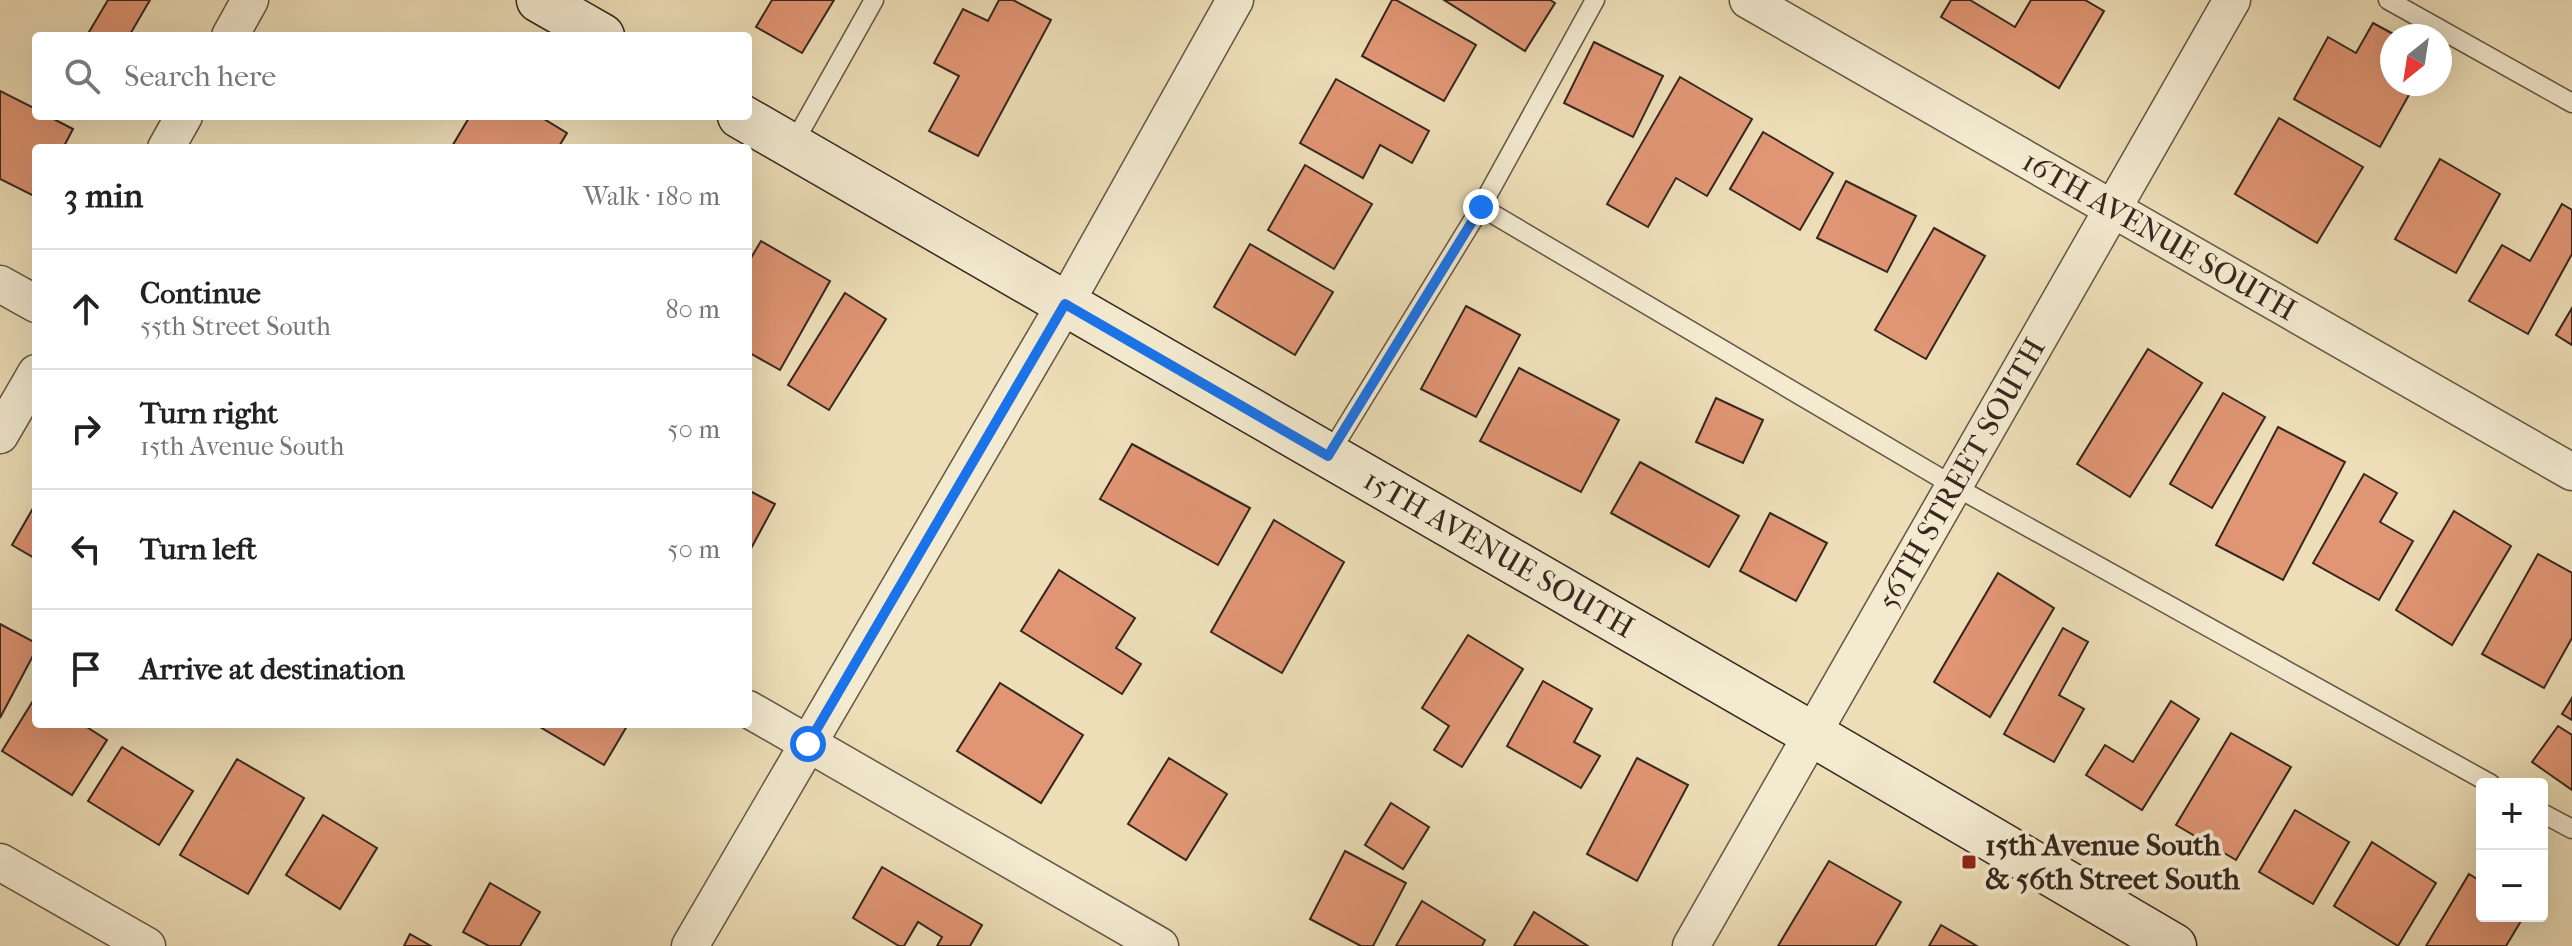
<!DOCTYPE html>
<meta charset="utf-8">
<style>
:root{--surface:#fff;--page:#f6f6f6;--text:#222;--muted:#767676;--line:#e0e0e0}
body{margin:0;font-family:"IM FELL French Canon",serif;background:var(--page);color:var(--text)}
.controls{position:absolute;right:24px;bottom:24px;display:grid;overflow:hidden;border-radius:8px;box-shadow:0 8px 32px #0002}
.controls button{width:72px;height:72px;display:grid;place-items:center;padding:0;border:0;border-bottom:2px solid var(--line);background:var(--surface);color:var(--text);font:40px sans-serif}
.compass{position:absolute;left:2380px;top:24px;width:72px;height:72px;border-radius:50%;background:var(--surface);box-shadow:0 8px 32px #0002;rotate:210deg}
.stop{position:absolute;width:24px;height:24px;margin:-18px;border:6px solid #1a73e8;border-radius:50%;background:#fff}
.stop.end{background:#1a73e8;border-color:#fff;box-shadow:0 2px 8px #0008}
.list{margin:0;padding:0;list-style:none}
h2{display:flex;justify-content:space-between;align-items:center;height:104px;margin:0;padding:0 32px;font-size:34px}
h2 small{font-size:26px;font-weight:400;color:var(--muted)}
.list li{display:grid;grid-template-columns:52px 1fr auto;gap:24px;align-items:center;box-sizing:border-box;height:120px;padding:0 32px;border-top:2px solid var(--line)}
.list b{display:block;font-size:30px;white-space:nowrap}
.list p{margin:0;font-size:26px;white-space:nowrap;color:var(--muted)}
.list em{font-size:26px;font-style:normal;color:var(--muted)}
.icon{flex:none;width:44px;height:44px;fill:none;stroke:currentColor;stroke-width:2;stroke-linecap:round;stroke-linejoin:round}
.map{position:relative;flex:none;width:2572px;height:946px;overflow:hidden}
.search{position:absolute;background:var(--surface);box-shadow:0 8px 32px #0002;left:32px;top:32px;width:720px;height:88px;display:flex;align-items:center;gap:20px;box-sizing:border-box;padding:0 28px;border-radius:8px;color:var(--muted);font-size:30px}
.panel{position:absolute;background:var(--surface);box-shadow:0 8px 32px #0002;left:32px;top:144px;width:720px;height:584px;border-radius:8px}
.map>svg:first-child{display:block}
</style>
<div class="map">
<svg width="2572" height="946" viewBox="0 0 2572 946">
<rect width="100%" height="100%" fill="#eddeb7"/>
<filter id="stains"><feTurbulence type="fractalNoise" baseFrequency=".0025" numOctaves="4"/><feColorMatrix values="0 0 0 0 .2 0 0 0 0 .09 0 0 0 0 .02 0 0 0 .5 -.17"/></filter>
<radialGradient id="worn" r=".72"><stop offset=".6" stop-color="#630" stop-opacity="0"/><stop offset="1" stop-color="#630" stop-opacity=".3"/></radialGradient>
<g fill="#e09574" stroke="#35271e" stroke-width="2">
<polygon points="108,0 150,0 129,36 96,36 89,32"/>
<polygon points="772,0 834,0 802,53 756,27"/>
<polygon points="999,0 1013,0 1051,20 978,156 929,131 959,76 934,63 963,9 988,21"/>
<polygon points="1392,0 1396,0 1476,45 1444,101 1362,56"/>
<polygon points="1444,0 1550,0 1555,3 1525,51"/>
<polygon points="1951,0 1970,0 2015,27 2031,0 2085,0 2104,11 2059,88 1941,17"/>
<polygon points="2373,23 2397,36 2392,36 2392,84 2415,84 2380,147 2294,99 2328,37 2356,53"/>
<polygon points="1594,42 1663,76 1633,137 1564,103"/>
<polygon points="1680,77 1752,119 1707,196 1676,178 1648,227 1607,204"/>
<polygon points="1336,79 1429,131 1412,163 1380,145 1363,178 1300,143"/>
<polygon points="0,91 36,109 36,116 48,116 73,129 63,148 36,148 36,197 0,179"/>
<polygon points="470,116 539,116 567,133 558,148 451,148"/>
<polygon points="2279,118 2363,167 2317,243 2235,194"/>
<polygon points="1763,132 1833,173 1800,230 1730,189"/>
<polygon points="2440,159 2500,194 2456,273 2395,239"/>
<polygon points="1305,165 1372,204 1334,269 1268,230"/>
<polygon points="1846,181 1916,216 1887,272 1817,238"/>
<polygon points="2562,204 2572,210 2572,254 2528,334 2469,301 2502,245 2530,261"/>
<polygon points="1934,228 1985,256 1926,359 1875,330"/>
<polygon points="761,241 830,281 780,370 748,352 748,263"/>
<polygon points="1250,244 1333,292 1295,355 1214,307"/>
<polygon points="845,293 886,319 829,410 788,385"/>
<polygon points="1466,306 1520,335 1476,417 1421,389"/>
<polygon points="2572,308 2572,345 2556,335"/>
<polygon points="2148,349 2202,383 2130,497 2077,464"/>
<polygon points="1519,368 1619,420 1581,492 1480,441"/>
<polygon points="2223,393 2265,417 2212,508 2170,484"/>
<polygon points="1716,398 1763,420 1743,463 1696,442"/>
<polygon points="2278,427 2345,462 2283,580 2216,545"/>
<polygon points="1132,444 1250,508 1218,565 1100,499"/>
<polygon points="1640,462 1739,516 1709,567 1611,513"/>
<polygon points="2364,474 2397,493 2380,522 2413,541 2379,600 2313,563"/>
<polygon points="748,490 775,504 748,554"/>
<polygon points="36,503 36,559 12,545"/>
<polygon points="2454,511 2511,546 2452,645 2396,610"/>
<polygon points="1770,513 1827,543 1796,601 1740,571"/>
<polygon points="1274,520 1344,562 1282,673 1211,632"/>
<polygon points="2538,554 2572,573 2572,638 2544,688 2482,654"/>
<polygon points="1059,570 1135,618 1116,648 1141,664 1122,694 1021,631"/>
<polygon points="1998,573 2054,608 1990,717 1934,682"/>
<polygon points="0,624 36,643 36,650 0,718"/>
<polygon points="2063,628 2088,642 2059,695 2084,709 2054,762 2004,734"/>
<polygon points="1468,635 1523,669 1462,767 1434,750 1449,726 1422,708"/>
<polygon points="1543,681 1592,709 1574,742 1600,756 1581,788 1507,746"/>
<polygon points="1000,683 1083,735 1041,803 957,751"/>
<polygon points="36,696 36,724 82,724 107,740 72,795 2,751"/>
<polygon points="2572,698 2572,720 2562,714"/>
<polygon points="2171,701 2199,719 2142,810 2086,775 2105,745 2133,762"/>
<polygon points="535,724 624,724 627,726 604,765"/>
<polygon points="2558,726 2572,735 2572,790 2532,762"/>
<polygon points="2231,733 2291,767 2236,860 2176,825"/>
<polygon points="122,747 193,791 159,845 88,801"/>
<polygon points="1169,758 1227,794 1186,860 1128,824"/>
<polygon points="1637,758 1688,785 1637,881 1587,854"/>
<polygon points="237,759 304,798 248,894 180,855"/>
<polygon points="1391,803 1429,827 1403,869 1365,845"/>
<polygon points="2295,810 2349,842 2313,904 2259,872"/>
<polygon points="323,815 377,848 340,909 286,875"/>
<polygon points="2372,842 2436,883 2398,946 2334,906"/>
<polygon points="1345,851 1406,883 1373,946 1361,946 1310,919"/>
<polygon points="1829,861 1901,902 1875,946 1778,946"/>
<polygon points="882,867 982,925 970,946 937,946 942,937 918,922 904,946 899,946 853,918"/>
<polygon points="2469,874 2482,882 2482,916 2524,916 2506,946 2426,946"/>
<polygon points="490,883 540,912 520,946 489,946 463,932"/>
<polygon points="1422,901 1485,940 1482,946 1396,946"/>
<polygon points="1534,912 1588,946 1514,946"/>
<polygon points="1941,925 1977,946 1929,946"/>
<polygon points="410,934 431,946 404,946"/>
</g>
<g fill="none" stroke-linecap="round" stroke-linejoin="round">
<g stroke="#635544" stroke-width="21">
<g id="lane">
<polyline points="2388,0 2572,103"/>
<polyline points="792,146 874,0"/>
<polyline points="1481,207 1954,486 2491,784"/>
<polyline points="1328,456 1481,207 1595,0"/>
<polyline points="2542,813 2572,829"/>
</g>
</g>
<g stroke="#635544" stroke-width="39">
<g id="street">
<path id="s1" d="M1748,0L2572,472"/>
<polyline points="230,36 250,0"/>
<polyline points="166,148 184,116"/>
<polyline points="0,284 36,304"/>
<polyline points="0,435 36,373"/>
<polyline points="748,709 1160,946"/>
<polyline points="0,862 147,946"/>
<polyline points="690,946 1065,304 1235,0"/>
<path id="s2" d="M1691,946L2232,0"/>
</g>
</g>
<g stroke="#35271e" stroke-width="47">
<g id="secondary">
<polyline points="539,0 602,36"/>
<path id="s3" d="M740,116L1812,734L2174,946"/>
</g>
</g>
<use href="#lane" stroke="#f3ead0" stroke-width="18"/>
<use href="#street" stroke="#f3ead0" stroke-width="36"/>
<use href="#secondary" stroke="#f3ead0" stroke-width="44"/>
</g>
<g fill="none" stroke-linecap="round" stroke-linejoin="round">
<polyline stroke="#1a73e8" stroke-width="10" points="808,744 1065,304 1328,456 1481,207"/>
</g>
<rect fill="#8f2418" stroke="#f3ead0" stroke-width="3" x="1961" y="854" width="16" height="16" rx="4"/>
<g text-anchor="middle" stroke-width="8" stroke-linejoin="round" paint-order="stroke">
<g font-size="30" fill="#35271e" stroke="#f3ead0">
<text dy="10" stroke="none"><textPath href="#s1" startOffset="474">16TH AVENUE SOUTH</textPath></text>
<text dy="10" stroke="none"><textPath href="#s2" startOffset="544">56TH STREET SOUTH</textPath></text>
<text dy="10" stroke="none"><textPath href="#s3" startOffset="876">15TH AVENUE SOUTH</textPath></text>
</g>
<g font-size="30" font-weight="bold" fill="#35271e" stroke="#f3ead0" text-anchor="start">
<text x="1985" y="855">15th Avenue South<tspan x="1985" dy="34">&amp; 56th Street South</tspan></text>
</g>
</g>
<rect width="100%" height="100%" filter="url(#stains)"/>
<rect width="100%" height="100%" fill="url(#worn)"/>
</svg>
<div class="controls">
<button>+</button>
<button>−</button>
</div>
<svg class="compass" viewBox="-18 -18 36 36"><path d="M0-13l5 13h-10z" fill="#e53935"/><path d="M0 13l5-13h-10z" fill="#767676"/></svg>
<div class="stop" style="left:808px;top:744px"></div>
<div class="stop end" style="left:1481px;top:207px"></div>
<div class="search"><svg class="icon" aria-label="search" viewBox="0 0 24 24"><circle cx="10" cy="10" r="6"/><path d="M15 15l6 6"/></svg>Search here</div>
<section class="panel">
<h2>3 min<small>Walk · 180 m</small></h2>
<ul class="list">
<li><svg class="icon" aria-label="ahead" viewBox="0 0 24 24"><path d="M12 20V5M6 11l6-6 6 6"/></svg><div><b>Continue</b><p>55th Street South</p></div><em>80 m</em></li>
<li><svg class="icon" aria-label="right" viewBox="0 0 24 24"><path d="M7 20v-9h11M14 6l5 5-5 5"/></svg><div><b>Turn right</b><p>15th Avenue South</p></div><em>50 m</em></li>
<li><svg class="icon" aria-label="left" viewBox="0 0 24 24"><path d="M17 20v-9H6M10 6l-5 5 5 5"/></svg><div><b>Turn left</b></div><em>50 m</em></li>
<li><svg class="icon" aria-label="arrive" viewBox="0 0 24 24"><path d="M6 21V4h12l-3 4 3 4H6"/></svg><div><b>Arrive at destination</b></div></li>
</ul>
</section>
</div>
